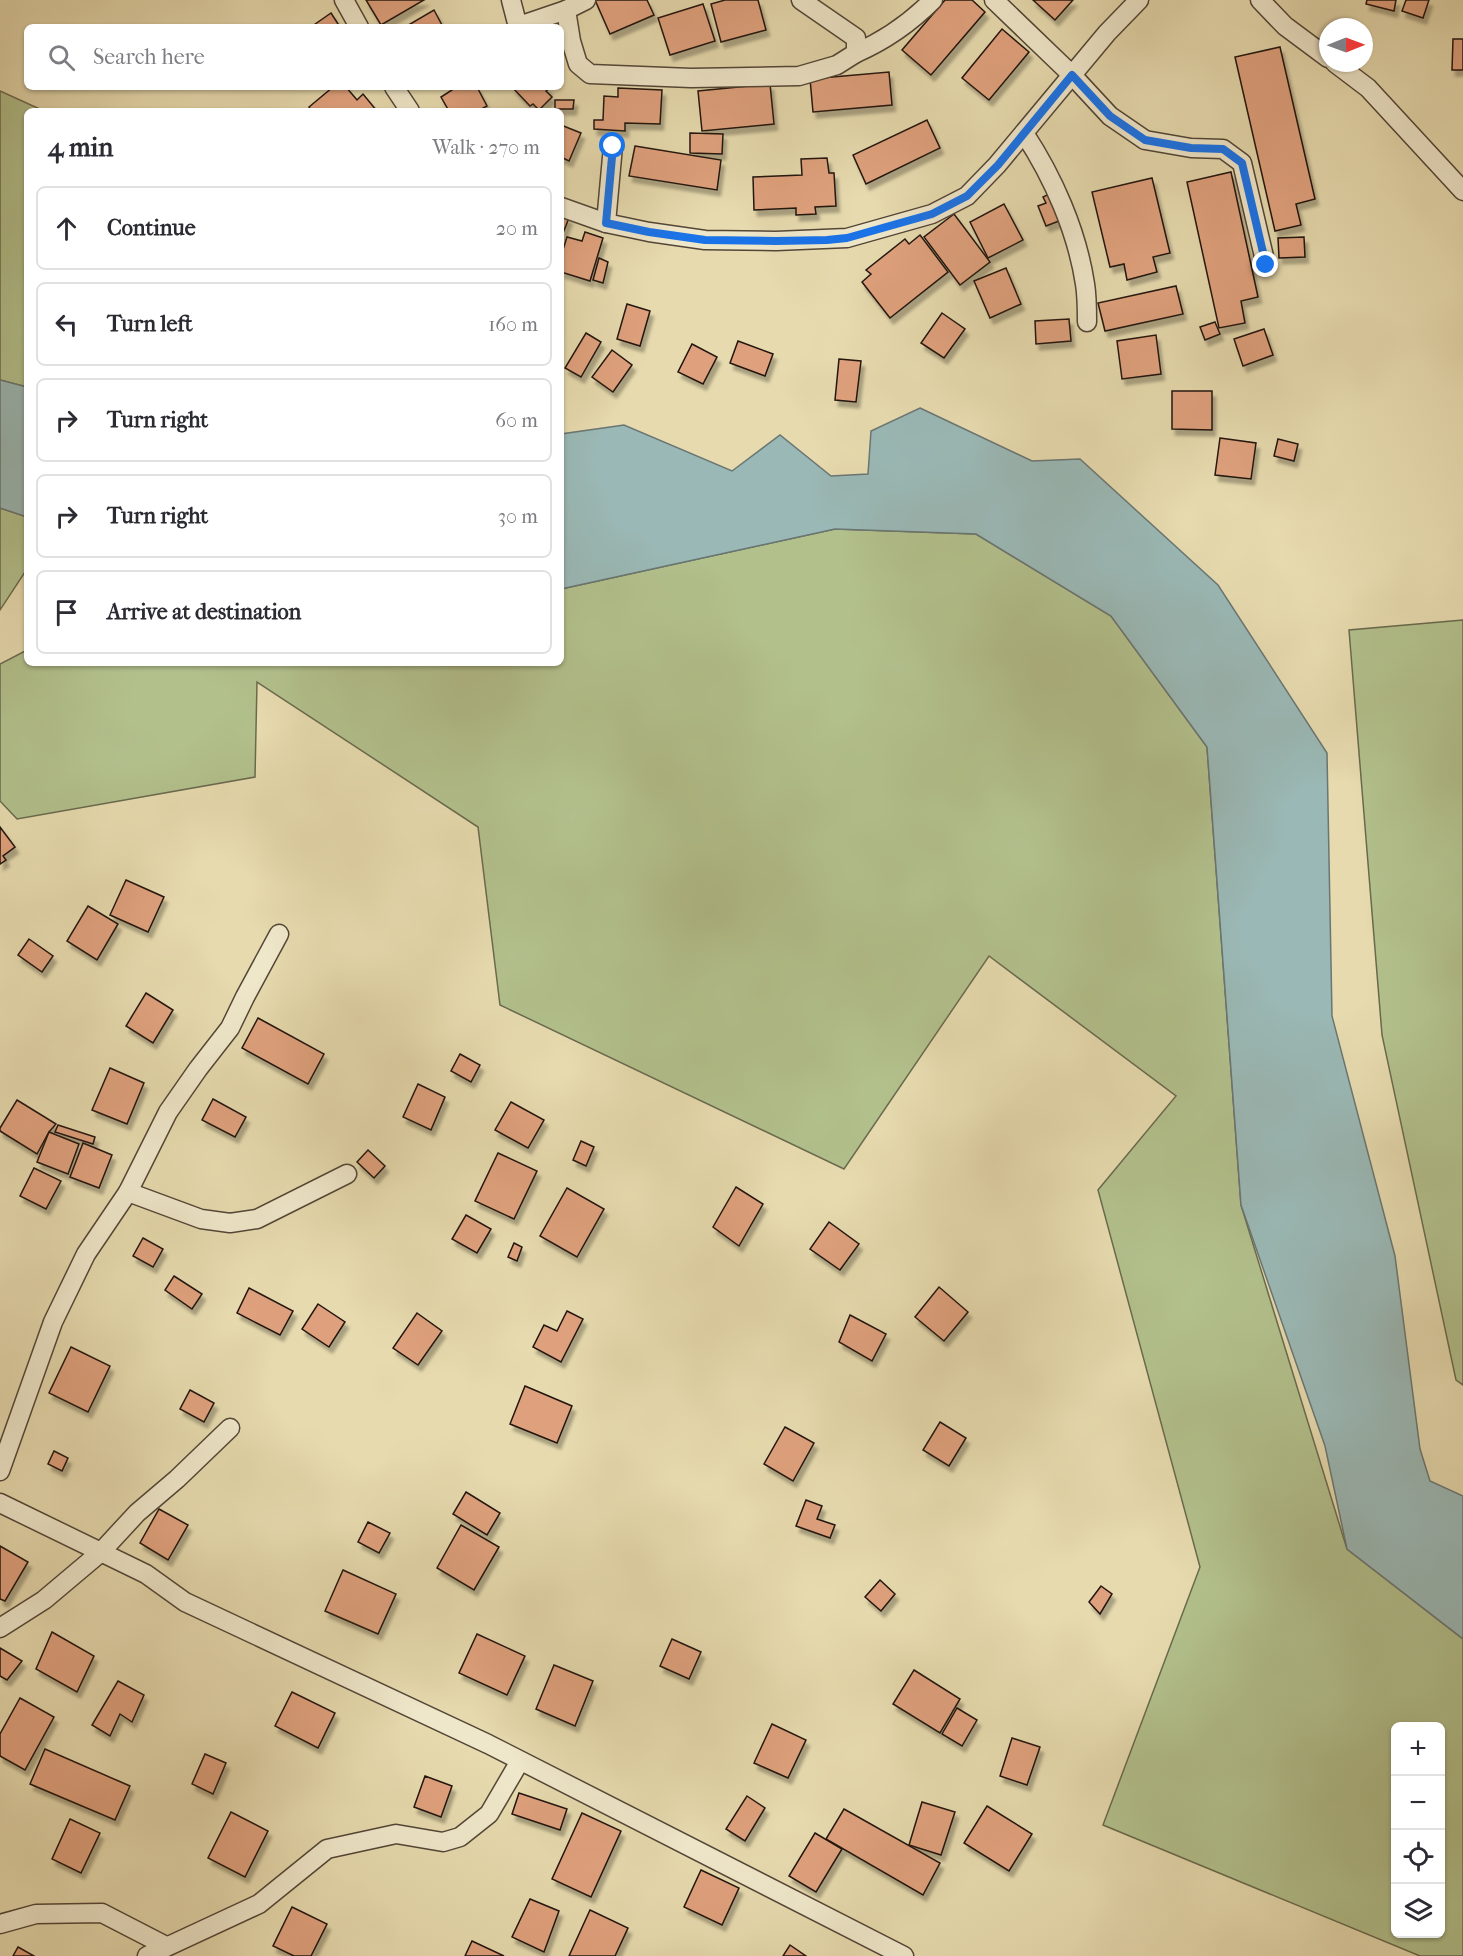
<!DOCTYPE html>
<meta charset="utf-8">
<style>
:root{--surface:#fff;--page:#f7f7f7;--text:#2b2b33;--muted:#7c7c81;--line:#e1e1e2}
body{margin:0;font-family:"IM FELL French Canon",serif;background:var(--page);color:var(--text)}
.controls{position:absolute;right:18px;bottom:18px;display:grid;overflow:hidden;border-radius:9px;box-shadow:0 2px 4px #0004}
.controls button{width:54px;height:54px;display:grid;place-items:center;padding:0;border:0;border-bottom:2px solid var(--line);background:var(--surface);color:var(--text);font:30px sans-serif}
.compass{position:absolute;left:1319px;top:18px;width:54px;height:54px;border-radius:50%;background:var(--surface);box-shadow:0 2px 4px #0004;rotate:89deg}
.stop{position:absolute;width:18px;height:18px;margin:-14px;border:4px solid #1a73e8;border-radius:50%;background:#fff}
.stop.end{background:#1a73e8;border-color:#fff;box-shadow:0 2px 6px #0008}
.list{margin:0;padding:0;list-style:none}
h2{display:flex;justify-content:space-between;align-items:center;height:78px;margin:0;padding:0 24px;font-size:26px}
h2 small{font-size:20px;font-weight:400;color:var(--muted)}
.list li{display:grid;grid-template-columns:39px 1fr auto;gap:18px;align-items:center;box-sizing:border-box;height:84px;margin:0 12px 12px;padding:0 12px;border:2px solid var(--line);border-radius:9px}
.list b{display:block;font-size:22px;white-space:nowrap}
.list em{font-size:20px;font-style:normal;color:var(--muted)}
.icon{flex:none;width:33px;height:33px;fill:none;stroke:currentColor;stroke-width:2;stroke-linecap:round;stroke-linejoin:round}
.map{position:relative;flex:none;width:1463px;height:1956px;overflow:hidden}
.search{position:absolute;background:var(--surface);box-shadow:0 2px 4px #0004;left:24px;top:24px;width:540px;height:66px;display:flex;align-items:center;gap:15px;box-sizing:border-box;padding:0 21px;border-radius:9px;color:var(--muted);font-size:22px}
.panel{position:absolute;background:var(--surface);box-shadow:0 2px 4px #0004;left:24px;top:108px;width:540px;height:558px;border-radius:9px}
.map>svg:first-child{display:block}
</style>
<div class="map">
<svg width="1463" height="1956" viewBox="0 0 1463 1956">
<defs>
<filter id="shadow"><feDropShadow dx="3.5" dy="6" stdDeviation="1.5" flood-color="#0004"/></filter>
</defs>
<rect width="100%" height="100%" fill="#e6daae"/>
<filter id="stains"><feTurbulence type="fractalNoise" baseFrequency=".00333" numOctaves="4"/><feColorMatrix values="0 0 0 0 .2 0 0 0 0 .09 0 0 0 0 .02 0 0 0 .5 -.17"/></filter>
<radialGradient id="worn" r=".72"><stop offset=".6" stop-color="#630" stop-opacity="0"/><stop offset="1" stop-color="#630" stop-opacity=".3"/></radialGradient>
<g fill="#b2c08c" stroke="#6a6a4e" stroke-width="1.5" fill-rule="evenodd">
<polygon points="0,91 44,111 27,111 27,387 0,380"/>
<polygon points="0,508 27,517 27,569 0,610"/>
<path d="M835,529L976,534L1111,616L1207,747L1241,1205L1347,1549L1463,1639V1956H1420L1103,1825L1200,1567L1098,1190L1176,1096L989,956L844,1169L500,1005L478,827L257,682L255,777L17,819L0,801V664L27,650V663H561V589ZM1396,1726H1440V1934H1396Z"/>
<polygon points="1463,620 1463,1385 1456,1380 1382,1035 1349,630"/>
</g>
<g fill="#9ab8b5" stroke="#6a7673" stroke-width="1.5">
<polygon points="0,380 27,387 27,517 0,508"/>
<polygon points="920,408 1032,461 1080,459 1218,585 1327,753 1332,1016 1395,1256 1420,1449 1430,1481 1463,1496 1463,1639 1347,1549 1325,1446 1241,1205 1207,747 1111,616 976,534 835,529 561,589 561,434 624,425 732,471 780,435 831,476 868,474 871,431"/>
</g>
<g fill="#dfa17d" stroke="#22140f" stroke-width="1.5" filter="url(#shadow)">
<polygon points="366,0 424,0 381,25"/>
<polygon points="595,0 647,0 654,15 610,34"/>
<polygon points="725,0 758,0 766,30 721,42 711,4"/>
<polygon points="945,0 972,0 985,12 931,75 902,50"/>
<polygon points="1033,0 1073,0 1055,20"/>
<polygon points="1367,0 1396,0 1394,11 1366,4"/>
<polygon points="1406,0 1429,0 1423,18 1402,11"/>
<polygon points="703,4 715,41 670,55 658,18"/>
<polygon points="434,10 443,27 405,27"/>
<polygon points="331,13 340,27 311,27"/>
<polygon points="1002,29 1029,52 989,100 962,78"/>
<polygon points="1453,39 1463,39 1463,70 1452,70"/>
<polygon points="1280,47 1315,199 1296,204 1301,225 1275,231 1235,57"/>
<polygon points="889,72 892,105 813,112 810,79"/>
<polygon points="770,84 774,124 702,131 698,91"/>
<polygon points="333,87 346,87 357,100 363,94 377,111 312,111 309,107"/>
<polygon points="450,87 477,87 487,106 478,111 449,111 441,97 452,90"/>
<polygon points="512,87 547,87 549,89 546,91 552,97 539,110 533,104 530,106"/>
<polygon points="618,88 662,90 660,124 625,123 625,131 594,129 594,120 603,120 604,96 618,97"/>
<polygon points="555,100 574,100 573,109 555,109"/>
<polygon points="927,120 940,148 866,184 853,155"/>
<polygon points="561,125 581,133 569,161 561,157"/>
<polygon points="690,133 723,134 722,154 690,153"/>
<polygon points="635,146 721,160 717,190 629,176"/>
<polygon points="827,158 829,173 834,173 836,206 815,207 816,214 796,215 796,208 754,210 753,177 802,175 801,159"/>
<polygon points="1231,172 1258,297 1241,301 1245,323 1219,328 1187,182"/>
<polygon points="1152,178 1170,253 1153,257 1157,272 1127,280 1124,264 1110,267 1092,192"/>
<polygon points="1049,194 1059,221 1046,226 1038,206 1046,203 1043,197"/>
<polygon points="1004,204 1023,240 988,258 970,222"/>
<polygon points="954,214 990,262 960,285 924,237"/>
<polygon points="561,215 569,218 561,238"/>
<polygon points="585,232 603,238 590,281 561,272 561,256 567,237 582,241"/>
<polygon points="920,235 948,272 890,318 862,282 871,274 866,270 905,239 909,244"/>
<polygon points="1304,237 1305,257 1279,258 1278,238"/>
<polygon points="599,258 608,262 603,283 593,280"/>
<polygon points="1006,268 1021,304 990,318 974,281"/>
<polygon points="1176,286 1183,314 1105,331 1098,303"/>
<polygon points="627,304 650,311 640,346 617,339"/>
<polygon points="942,313 965,329 944,358 921,343"/>
<polygon points="1069,319 1071,341 1036,344 1035,321"/>
<polygon points="1215,322 1220,334 1205,340 1200,327"/>
<polygon points="1264,329 1273,355 1243,366 1234,339"/>
<polygon points="586,333 601,342 581,377 565,368"/>
<polygon points="1156,335 1161,374 1122,379 1117,341"/>
<polygon points="738,341 773,354 765,376 730,363"/>
<polygon points="692,344 717,357 703,384 678,372"/>
<polygon points="612,350 632,365 613,392 592,377"/>
<polygon points="839,359 861,361 856,402 835,400"/>
<polygon points="1172,391 1212,391 1212,430 1172,429"/>
<polygon points="1220,438 1256,443 1251,479 1215,475"/>
<polygon points="1278,439 1298,444 1294,461 1274,456"/>
<polygon points="0,827 15,847 3,856 6,860 0,864"/>
<polygon points="126,880 164,897 148,932 110,915"/>
<polygon points="88,906 118,924 97,960 67,941"/>
<polygon points="29,939 53,956 42,972 18,955"/>
<polygon points="146,993 173,1010 153,1043 126,1026"/>
<polygon points="258,1018 324,1054 308,1084 242,1048"/>
<polygon points="460,1054 480,1065 471,1082 451,1071"/>
<polygon points="110,1068 144,1083 127,1124 92,1110"/>
<polygon points="418,1084 445,1097 431,1130 403,1117"/>
<polygon points="213,1099 246,1117 235,1137 202,1120"/>
<polygon points="17,1100 56,1124 49,1132 37,1154 0,1131 0,1128"/>
<polygon points="511,1102 544,1120 528,1148 495,1130"/>
<polygon points="58,1125 95,1137 93,1144 55,1132"/>
<polygon points="49,1132 79,1144 68,1174 37,1162"/>
<polygon points="581,1141 594,1147 586,1166 573,1160"/>
<polygon points="83,1143 112,1155 99,1188 70,1177"/>
<polygon points="368,1150 385,1166 374,1178 357,1162"/>
<polygon points="498,1153 537,1171 514,1219 475,1201"/>
<polygon points="34,1168 61,1181 46,1209 20,1196"/>
<polygon points="736,1187 763,1204 739,1246 713,1227"/>
<polygon points="567,1188 604,1209 577,1257 540,1236"/>
<polygon points="466,1215 491,1229 477,1253 452,1239"/>
<polygon points="829,1222 859,1244 840,1270 810,1249"/>
<polygon points="143,1238 163,1249 153,1267 133,1256"/>
<polygon points="514,1243 522,1247 517,1261 508,1257"/>
<polygon points="174,1276 202,1294 192,1309 165,1290"/>
<polygon points="939,1287 968,1312 944,1341 915,1317"/>
<polygon points="249,1288 293,1311 280,1335 237,1313"/>
<polygon points="318,1304 345,1322 329,1347 302,1329"/>
<polygon points="567,1311 583,1319 561,1362 533,1347 544,1325 557,1331"/>
<polygon points="417,1313 442,1331 418,1365 393,1348"/>
<polygon points="850,1315 886,1334 872,1361 839,1342"/>
<polygon points="71,1347 110,1366 88,1412 49,1393"/>
<polygon points="525,1386 572,1406 557,1443 510,1424"/>
<polygon points="190,1390 214,1403 204,1422 180,1409"/>
<polygon points="940,1422 966,1438 949,1466 923,1450"/>
<polygon points="785,1427 814,1443 793,1481 764,1464"/>
<polygon points="54,1451 68,1458 62,1471 48,1464"/>
<polygon points="466,1492 500,1513 487,1535 453,1514"/>
<polygon points="806,1500 822,1506 817,1519 835,1525 830,1538 796,1526"/>
<polygon points="159,1509 188,1525 168,1560 140,1543"/>
<polygon points="368,1522 390,1533 379,1553 358,1542"/>
<polygon points="461,1525 499,1547 474,1590 437,1568"/>
<polygon points="0,1546 28,1562 5,1601 0,1599"/>
<polygon points="343,1570 396,1594 378,1634 325,1611"/>
<polygon points="880,1580 895,1594 881,1611 865,1597"/>
<polygon points="1101,1586 1112,1594 1100,1614 1089,1602"/>
<polygon points="52,1632 94,1656 77,1692 36,1669"/>
<polygon points="477,1634 525,1656 507,1695 459,1673"/>
<polygon points="672,1639 701,1652 689,1679 660,1666"/>
<polygon points="0,1648 22,1661 7,1680 0,1676"/>
<polygon points="554,1665 593,1681 575,1726 536,1709"/>
<polygon points="914,1670 960,1699 940,1733 893,1704"/>
<polygon points="118,1681 144,1695 132,1722 120,1714 110,1736 92,1725"/>
<polygon points="292,1692 335,1713 318,1748 275,1726"/>
<polygon points="20,1698 54,1717 25,1770 0,1756 0,1734"/>
<polygon points="957,1708 977,1720 962,1746 942,1734"/>
<polygon points="772,1724 806,1740 788,1778 754,1763"/>
<polygon points="1012,1738 1040,1747 1027,1785 1000,1776"/>
<polygon points="45,1749 130,1786 115,1820 30,1784"/>
<polygon points="205,1754 226,1763 213,1794 192,1784"/>
<polygon points="425,1776 452,1786 441,1817 414,1807"/>
<polygon points="519,1793 567,1809 560,1830 512,1814"/>
<polygon points="747,1796 765,1808 745,1841 726,1829"/>
<polygon points="922,1802 955,1812 941,1855 909,1845"/>
<polygon points="987,1806 1032,1834 1009,1871 964,1843"/>
<polygon points="844,1809 940,1863 923,1895 826,1839"/>
<polygon points="231,1812 268,1831 245,1877 208,1858"/>
<polygon points="582,1813 621,1831 591,1897 552,1879"/>
<polygon points="70,1819 100,1833 81,1873 52,1859"/>
<polygon points="815,1833 842,1849 816,1892 789,1876"/>
<polygon points="701,1870 739,1888 722,1925 684,1907"/>
<polygon points="530,1899 559,1911 544,1952 512,1937"/>
<polygon points="292,1907 327,1924 311,1956 294,1956 273,1946"/>
<polygon points="590,1910 628,1928 615,1956 569,1956"/>
<polygon points="472,1941 504,1956 465,1956"/>
<polygon points="790,1945 806,1956 783,1956"/>
<polygon points="18,1947 34,1956 13,1956"/>
</g>
<g fill="none" stroke-linecap="round" stroke-linejoin="round">
<g stroke="#534637" stroke-width="21">
<g id="street">
<polyline points="344,0 359,27"/>
<polyline points="511,0 518,27"/>
<polyline points="586,0 566,10 571,41 578,64 590,74 691,78 799,76 837,65 856,53 856,38 801,0"/>
<polyline points="994,0 1072,75 1110,116 1145,140 1191,148 1223,149 1242,163 1266,265"/>
<polyline points="1260,0 1285,26 1328,58"/>
<polyline points="519,26 566,10"/>
<path d="M856,53C886,40 910,23 933,0"/>
<polyline points="1335,63 1368,88 1463,191"/>
<polyline points="394,87 410,111"/>
<path d="M1024,133C1053,177 1077,231 1085,284C1087,296 1087,309 1087,322"/>
<polyline points="561,207 606,223 649,232 705,240 776,241 847,238 932,214 967,196 997,165 1107,33 1139,0"/>
<polyline points="606,223 613,146"/>
<polyline points="128,1192 201,1219 230,1223 257,1219 347,1174"/>
<polyline points="0,1471 53,1322 86,1254 128,1192 168,1112 198,1069 230,1028 245,997 279,934"/>
<polyline points="0,1503 146,1574 185,1602 488,1744 904,1956"/>
<polyline points="0,1628 44,1600 101,1552 137,1513 177,1479 230,1428"/>
<polyline points="0,1924 36,1914 102,1913 166,1946"/>
<polyline points="147,1956 259,1904 327,1849 396,1834 443,1842 460,1837 489,1814 520,1761"/>
</g>
</g>
<use href="#street" stroke="#efe7ca" stroke-width="18"/>
</g>
<g fill="none" stroke-linecap="round" stroke-linejoin="round">
<polyline stroke="#1a73e8" stroke-width="8" points="613,146 606,223 649,232 705,240 776,241 827,240 847,238 932,214 967,196 998,165 1072,75 1110,116 1145,140 1191,148 1223,149 1242,163 1266,265"/>
</g>
<rect width="100%" height="100%" filter="url(#stains)"/>
<rect width="100%" height="100%" fill="url(#worn)"/>
</svg>
<div class="controls">
<button>+</button>
<button>−</button>
<button><svg class="icon" aria-label="locate" viewBox="0 0 24 24"><circle cx="12" cy="12" r="6"/><path d="M12 2v4M12 18v4M2 12h4M18 12h4"/></svg></button>
<button><svg class="icon" aria-label="layers" viewBox="0 0 24 24"><path d="M12 4l9 5-9 5-9-5zM3 14l9 5 9-5"/></svg></button>
</div>
<svg class="compass" viewBox="-18 -18 36 36"><path d="M0-13l5 13h-10z" fill="#e53935"/><path d="M0 13l5-13h-10z" fill="#7c7c81"/></svg>
<div class="stop" style="left:613px;top:146px"></div>
<div class="stop end" style="left:1266px;top:265px"></div>
<div class="search"><svg class="icon" aria-label="search" viewBox="0 0 24 24"><circle cx="10" cy="10" r="6"/><path d="M15 15l6 6"/></svg>Search here</div>
<section class="panel">
<h2>4 min<small>Walk · 270 m</small></h2>
<ul class="list">
<li><svg class="icon" aria-label="ahead" viewBox="0 0 24 24"><path d="M12 20V5M6 11l6-6 6 6"/></svg><div><b>Continue</b></div><em>20 m</em></li>
<li><svg class="icon" aria-label="left" viewBox="0 0 24 24"><path d="M17 20v-9H6M10 6l-5 5 5 5"/></svg><div><b>Turn left</b></div><em>160 m</em></li>
<li><svg class="icon" aria-label="right" viewBox="0 0 24 24"><path d="M7 20v-9h11M14 6l5 5-5 5"/></svg><div><b>Turn right</b></div><em>60 m</em></li>
<li><svg class="icon" aria-label="right" viewBox="0 0 24 24"><path d="M7 20v-9h11M14 6l5 5-5 5"/></svg><div><b>Turn right</b></div><em>30 m</em></li>
<li><svg class="icon" aria-label="arrive" viewBox="0 0 24 24"><path d="M6 21V4h12l-3 4 3 4H6"/></svg><div><b>Arrive at destination</b></div></li>
</ul>
</section>
</div>
